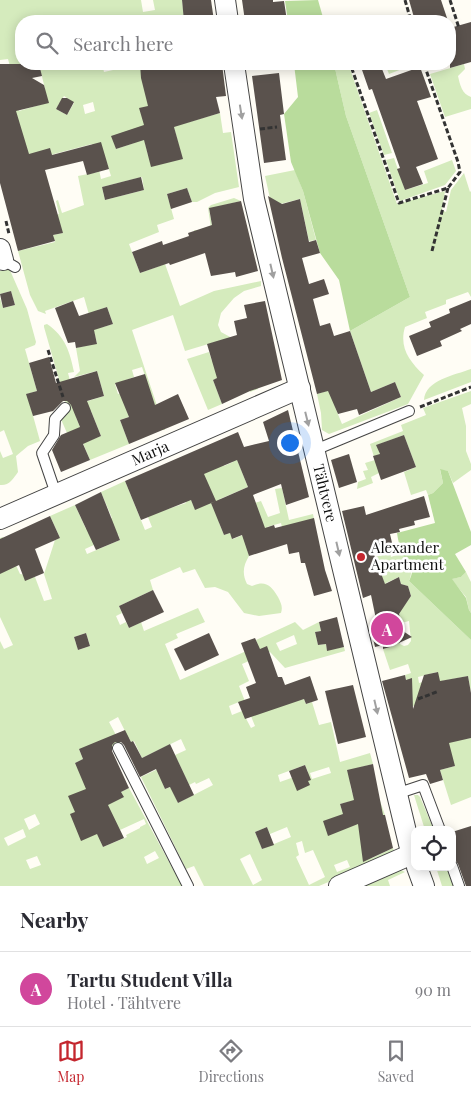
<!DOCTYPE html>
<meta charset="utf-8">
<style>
:root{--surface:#fff;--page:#f2f2f3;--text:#2b2b33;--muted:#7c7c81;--line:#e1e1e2;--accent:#c4262e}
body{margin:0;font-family:"Playfair Display",serif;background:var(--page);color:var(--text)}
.controls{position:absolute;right:15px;bottom:15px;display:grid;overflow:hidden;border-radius:10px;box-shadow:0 2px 12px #0003}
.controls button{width:45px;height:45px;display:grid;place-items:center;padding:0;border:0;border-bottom:1px solid var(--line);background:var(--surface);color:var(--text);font:25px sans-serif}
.you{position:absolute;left:289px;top:442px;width:18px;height:18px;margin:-12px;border:4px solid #fff;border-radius:50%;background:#1a73e8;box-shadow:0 0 0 8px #1a73e833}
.badge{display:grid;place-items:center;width:32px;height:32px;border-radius:50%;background:var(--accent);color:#fff;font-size:16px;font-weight:700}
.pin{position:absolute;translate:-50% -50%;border:2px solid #fff;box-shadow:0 1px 5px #0006}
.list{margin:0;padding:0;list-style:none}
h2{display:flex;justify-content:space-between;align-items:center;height:65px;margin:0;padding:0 20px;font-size:21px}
h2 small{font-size:16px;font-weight:400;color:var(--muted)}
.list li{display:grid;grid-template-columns:32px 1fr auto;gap:15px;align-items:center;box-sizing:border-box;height:75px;padding:0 20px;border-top:1px solid var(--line)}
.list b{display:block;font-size:19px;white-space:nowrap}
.list p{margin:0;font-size:16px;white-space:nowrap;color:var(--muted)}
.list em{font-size:16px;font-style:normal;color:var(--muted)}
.icon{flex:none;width:28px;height:28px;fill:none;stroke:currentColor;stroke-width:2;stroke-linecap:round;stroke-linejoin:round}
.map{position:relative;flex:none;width:471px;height:886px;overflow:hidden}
.search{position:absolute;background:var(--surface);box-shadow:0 2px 12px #0003;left:15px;right:15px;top:15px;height:55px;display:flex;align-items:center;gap:12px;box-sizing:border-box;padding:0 18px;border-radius:20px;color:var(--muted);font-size:19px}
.sheet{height:140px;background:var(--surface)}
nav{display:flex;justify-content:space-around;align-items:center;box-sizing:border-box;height:70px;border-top:1px solid var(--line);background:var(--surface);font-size:14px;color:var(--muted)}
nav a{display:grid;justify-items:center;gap:2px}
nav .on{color:var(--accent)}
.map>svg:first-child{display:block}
</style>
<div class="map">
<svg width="471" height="886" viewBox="0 0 471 886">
<rect width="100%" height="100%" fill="#fffdf5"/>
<g fill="#d5ebbd" fill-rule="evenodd">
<path d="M0,0H141L143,12L155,10L153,0H182L184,18L173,21H21V64H28L35,92L45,89L39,64H73L75,68L102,64L104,72L113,70L111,64H124L125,66L140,64V65L147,64H173L169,68L180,71L184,64H195L196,71L182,124L220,113L223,133L231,132L239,187L215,193L197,202H192L187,188L167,194L174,219L157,225L159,232L129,244L140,273L165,264L180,306L214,291L261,281V286L244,291L234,298L221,313L218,325L221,332L232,338L255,377L258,389L250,392L244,375L232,372L213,380L222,404L208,410L187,359L209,352L212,361L215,342L185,351L173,315L132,330L165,430H163L142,367L132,370L134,377L115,384L118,394L121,393L129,417L120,420L129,444L90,460L77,429L67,433L60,417L68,411L44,327V325L47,324C65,336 70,352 74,372L68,373L74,396L82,403L104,396L97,371L74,377L80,371L76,348L97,343L84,297L45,311L46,314L38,311L30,295L18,251L55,242L53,235L63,233L49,217L59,214L56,201L58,200L62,213L84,205L78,176L98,172L92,144L54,154L25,167L0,105L16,101L19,111L46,103L16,89L8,59L0,60ZM64,96L74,103L67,115L56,109ZM93,102L95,111L85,114L83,105ZM173,123L182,159L148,155L145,143L152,141ZM112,137L134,143L116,149ZM107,163L111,176L101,179L98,165ZM142,177L144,190L105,200L102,187ZM107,307L113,324L103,327L98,310ZM91,411L101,436L86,442L76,417Z"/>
<path d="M334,64H352L353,67L350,69L397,204L445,191L442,210L446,212L451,190L464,173L470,192L471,191V297L468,292L446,300V304L425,312L427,318L405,327C399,347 409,361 424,375L408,404L329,434L322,430L321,413L317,394L333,389L316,343L341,334L357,381L335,407L342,424L401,397L395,382L371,392L350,331L410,297L346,116Z"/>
<polygon points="385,64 415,64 389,74"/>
<path d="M464,64L465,69L458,76C460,85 462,94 471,97V109L445,117L430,74Z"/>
<polygon points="377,110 392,153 384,155 369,113"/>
<polygon points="394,158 405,190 428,183 424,171 452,160 456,171 445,185 400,201 386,160"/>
<polygon points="295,170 303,191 316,240 309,241 300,199 280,204 276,201 271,203 265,176"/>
<polygon points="234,198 241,201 209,209 214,236 198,241 194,230 202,231 211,228 208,208 211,205"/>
<path d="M9,268L27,309L36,342L35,345L25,349L37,391L27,394L40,441L28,446L16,456L18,472C13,479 9,486 0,485V451L3,458L13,454L4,430L0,432V298L3,308L15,305L11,291L0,294V271Z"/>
<path d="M471,369V382L424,400C425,380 455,375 471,369Z"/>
<polygon points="471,391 471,404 462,408 466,426 466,451 471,464 471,470 453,483 448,471 440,470 443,483 433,493 428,495 426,490 411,495 404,472 416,467 404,435 377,445 385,470 371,477 373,483 357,489 358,482 366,479 363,471 368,470 365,463 375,460 370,444 403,431 401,425 426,415 423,408"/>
<path d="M234,452L248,487L220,499L235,509L261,501L268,517L280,513L275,489L282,488L289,520L313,514L315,524L247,549L249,556C243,566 242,574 247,584L252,586C265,580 271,585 278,597C281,603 283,607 281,613L259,616L244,613L228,592L215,587L205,588L195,569L183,573L180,567L150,580L153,590L119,606L122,613L116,616L120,625L126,622L129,628L141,622L144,631L198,608L205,622L176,634L178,638L165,644L180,680L258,646L256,640L295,622L303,630L319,622L321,631L315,632L318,645L326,644L327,650L344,647L345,651L285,668L270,652L242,664L249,681L239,686L248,709L304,699L306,704L312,702L319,725L331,722L340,762L370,753L373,764L354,769C347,785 351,790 358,806L380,801L385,815L364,821L372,858L393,848L395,854L319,886H204L194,866L186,869L141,777L162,767L161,779L165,789L171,787L178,803L213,785L209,778L196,784L195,782L189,785L175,755L186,750L181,739L142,758L134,741L131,742L129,738L103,751L79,749L83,759L75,763C84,783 104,789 123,796L121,792L129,788L182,886H0V641L4,649L13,645L0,617V538L3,537L20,574L35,577L44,601L52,599L44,574L55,540L60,538L50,516L75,505L86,529L112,518L101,492L125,481L145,530L152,527L132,478L185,485L195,509L194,468L220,457L224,466L233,462ZM181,491L186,503L165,510L161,499ZM219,523L258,529L233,539L230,533L224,535ZM281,523L283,531L269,535L267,527ZM118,534L120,540L87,554L85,549ZM86,633L90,646L78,650L74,637ZM294,635L297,644L280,651L276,643ZM239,702L248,709L255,726L251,728L242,711L232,715L229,706ZM118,717L125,731L116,735L109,722ZM305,765L308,772L280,782L278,775ZM329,767L331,773L312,779L310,773ZM352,801L354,808L342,811L340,804ZM35,814L40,824L29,830L24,819ZM144,819L146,824L140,827V828L126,835L127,837L103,847L100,840L116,823L120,830ZM267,827L270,834L287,827L291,837L262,849L255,832ZM23,829L26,837L8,846L4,838ZM302,841L305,853L313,850L325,877L309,885L296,857L299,855L296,843ZM155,851L159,858L147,864L144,857ZM250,854L262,880L253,885L240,859ZM37,856L41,865L30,869L26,860ZM347,860L350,867L337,872L334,865Z"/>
<path d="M390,553L391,557L402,553C409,563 414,569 409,581L471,640V693L468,676L442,681L463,729L465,739L471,738V797L451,805L440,770L455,766L417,705L391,712L411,698L405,675L411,673L408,664L390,670L383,649L390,647L400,641V644L404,646L408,645L411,641L409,621L401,623L386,619L404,606L411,596L408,586L401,584L399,577L386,583L388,589H387L378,569L375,557ZM437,672L439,678L419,683L418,677Z"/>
<polygon points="466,572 471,582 471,613 469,610 466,597 451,579 461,577"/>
<polygon points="414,795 418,795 420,797 434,830 425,830"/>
<polygon points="436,867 448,867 454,886 442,886"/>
<polygon points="399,869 405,872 388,880 390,886 357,886"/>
</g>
<g fill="#b9dc9c">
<polygon points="318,0 324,21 288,21 285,1"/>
<polygon points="294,64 334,64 346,116 410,297 350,331 339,280 320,253 303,191 291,162 284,114 298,97"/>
<path d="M440,469L448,471L471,532V545L455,554L466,572L461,577L452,579L466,598L469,610L471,613V640L409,581C417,565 407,565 402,552C399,546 398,539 397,533L435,523L428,495L433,493L443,483Z"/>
</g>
<g fill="#5a524d" fill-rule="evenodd">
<polygon points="182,0 211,0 214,21 184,21"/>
<polygon points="242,0 273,0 273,2 284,1 287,21 245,21"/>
<polygon points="409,0 441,0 448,21 415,21"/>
<polygon points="471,22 471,62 450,68 450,28"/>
<polygon points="0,64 39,64 42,76 32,78 44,85 49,103 16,111 29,154 50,148 52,155 101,142 109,169 87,175 83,161 45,170 63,233 53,235 55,241 18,251 0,183"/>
<polygon points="140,64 222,64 226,96 216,97 220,113 174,127 183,159 151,167 144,140 116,149 111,136 144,125 139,108 148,106 141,78"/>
<polygon points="370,64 380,64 386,79 420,67 431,97 417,101 438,159 416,167 423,184 405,190 397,169 400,168 372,89 369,90 361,67"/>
<polygon points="279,73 284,114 280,115 286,160 264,163 252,76"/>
<polygon points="62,98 67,98 74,102 67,115 56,109"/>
<polygon points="141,177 144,190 105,200 102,187"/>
<polygon points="187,188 192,202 171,209 167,194"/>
<polygon points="268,196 282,204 300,199 309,242 316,240 320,253 302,258 309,284 324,279 329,294 313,299 320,326 330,323 334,336 350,331 371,392 395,382 401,397 359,415 357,409 338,414 328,391 317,394 282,258"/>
<polygon points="241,201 258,271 236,277 235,272 211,276 205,253 170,265 169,263 140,273 132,252 162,241 163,245 189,236 188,233 212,225 209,208"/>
<polygon points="11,291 15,305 3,308 0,294"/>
<polygon points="471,300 471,324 460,329 462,331 440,341 442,346 417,356 409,336 431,327 429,322 450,313 449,309"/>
<polygon points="73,301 79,316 107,307 113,324 94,330 97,344 76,348 75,342 68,343 55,308"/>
<polygon points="265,301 282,380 250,391 222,404 213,380 217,378 207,344 237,335 234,321 247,318 244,305"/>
<polygon points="49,357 56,383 97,371 104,396 87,401 101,436 83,444 90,460 61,472 52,450 61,435 80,427 71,405 67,401 63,401 53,411 33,416 26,394 37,391 29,363"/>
<polygon points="145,374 155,405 178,394 189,419 129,444 120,420 129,417 115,383"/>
<path d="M288,410L309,497L286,505L281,484L253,495L265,528L274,525L275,528L314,518L325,570L332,591L314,596L305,563H301L299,552L289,554L287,544L249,556L242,535L232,539L230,533L224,535L211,503L216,501L195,510L191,500L141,520L125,481L238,432L244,447L269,441L263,422ZM237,460L248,487L216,501L204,474Z"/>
<polygon points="404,435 416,467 381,480 373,456 380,454 376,445"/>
<polygon points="349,454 357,482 339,488 331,460"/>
<polygon points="101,492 120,540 96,550 75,505"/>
<polygon points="424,496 430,517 414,521 415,525 399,529 400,532 390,534 393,547 373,552 385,584 399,577 401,584 408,586 411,596 399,614 403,631 412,637 390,647 383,649 383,645 375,647 370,625 377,624 371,595 363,598 342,511 364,506 366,515"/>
<polygon points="50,516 60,538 35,549 44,573 25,581 19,565 0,574 0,539"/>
<polygon points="153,590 164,612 129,628 119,606"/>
<polygon points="337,617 344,647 327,651 326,644 318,645 315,632 321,631 319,622"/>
<polygon points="86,633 90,646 78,650 74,637"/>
<polygon points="209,633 219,655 185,671 174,649"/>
<polygon points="255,638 260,649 267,646 278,677 282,677 285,685 310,676 318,700 306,704 304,699 245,719 238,702 250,698 246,687 256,683 241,643"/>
<polygon points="438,672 440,681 468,676 471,693 471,738 449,743 455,766 440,770 443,780 430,784 426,774 409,778 382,681 405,675 406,680 412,678 413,709 424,675"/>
<polygon points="353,685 366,737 338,744 325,691"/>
<polygon points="125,730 131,742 133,741 142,758 170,744 194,795 178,803 170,787 165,789 156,769 140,777 124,745 121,742 115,742 112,745 112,751 129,788 121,792 124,797 108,805 124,838 103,847 97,834 81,841 70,814 75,812 68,796 86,789 75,763 83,759 79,749"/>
<polygon points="373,764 383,815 385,815 393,848 363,862 358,824 328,836 323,821 343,814 340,804 354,800 347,770"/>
<polygon points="305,765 311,780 308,781 310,785 297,791 289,771"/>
<polygon points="471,826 471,886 466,886 458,864 455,860 452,851 452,832"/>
<polygon points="267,827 274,845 262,849 255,832"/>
</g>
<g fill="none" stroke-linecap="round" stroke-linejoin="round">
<g stroke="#444" stroke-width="12">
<g id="lane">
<polyline points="3,260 15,267"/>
<polyline points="315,450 409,411"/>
<polyline points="56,494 42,453 54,435 55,419 65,408"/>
<polyline points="118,748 188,886"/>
<polyline points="396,794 423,785 440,830"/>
<polyline points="452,866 459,886"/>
</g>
</g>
<g stroke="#444" stroke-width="22">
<g id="street">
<polyline points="225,0 228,21"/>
<path id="s1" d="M234,64L254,199L409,844L415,861"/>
<polyline points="0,249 3,260"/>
<path id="s2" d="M0,519L300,388"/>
<polyline points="417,867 424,886"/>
<polyline points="339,886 412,854"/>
</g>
</g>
<g stroke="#333" stroke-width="3" stroke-dasharray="5 2.5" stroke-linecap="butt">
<polyline points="405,0 411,21"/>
<polyline points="450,0 459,28"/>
<polyline points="356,64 357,67 352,69 399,203 448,188 460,172 458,162 424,64"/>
<polyline points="260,129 277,127"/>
<polyline points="6,221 9,234"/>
<polyline points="432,251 448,188"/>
<polyline points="48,350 63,397"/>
<polyline points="420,407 471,387"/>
<polyline points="418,699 439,691"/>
</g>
<use href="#lane" stroke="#fff" stroke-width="10"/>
<use href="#street" stroke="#fff" stroke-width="20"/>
</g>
<defs><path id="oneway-solid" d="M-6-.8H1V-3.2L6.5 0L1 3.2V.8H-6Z" transform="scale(1.25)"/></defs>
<g fill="#a0a0a0">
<use href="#oneway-solid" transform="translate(241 112) rotate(81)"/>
<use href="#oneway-solid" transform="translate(272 271) rotate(77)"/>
<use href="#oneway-solid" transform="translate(307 419) rotate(76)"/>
<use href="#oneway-solid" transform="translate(338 549) rotate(77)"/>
<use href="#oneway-solid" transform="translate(376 707) rotate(77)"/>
</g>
<circle fill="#c4262e" stroke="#fff" stroke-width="2" cx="361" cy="557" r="5"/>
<g text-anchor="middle" stroke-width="5" stroke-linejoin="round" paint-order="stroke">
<g font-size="15" fill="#111" stroke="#fff">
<text dy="5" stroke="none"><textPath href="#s2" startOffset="164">Marja</textPath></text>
<text dy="5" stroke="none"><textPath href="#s1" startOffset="439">Tähtvere</textPath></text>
</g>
<g font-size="15" fill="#111" stroke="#fff" text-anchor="start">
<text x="371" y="553">Alexander<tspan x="371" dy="17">Apartment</tspan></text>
</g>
</g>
</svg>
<div class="controls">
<button><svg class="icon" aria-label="locate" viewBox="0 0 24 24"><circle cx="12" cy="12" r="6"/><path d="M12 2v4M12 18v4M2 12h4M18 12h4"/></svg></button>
</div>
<div class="you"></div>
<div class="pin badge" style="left:387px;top:629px;background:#d1479c">A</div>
<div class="search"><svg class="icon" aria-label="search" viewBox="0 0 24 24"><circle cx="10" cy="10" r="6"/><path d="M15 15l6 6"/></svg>Search here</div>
</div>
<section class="sheet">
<h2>Nearby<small></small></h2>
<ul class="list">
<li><span class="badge" style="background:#d1479c">A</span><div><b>Tartu Student Villa</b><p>Hotel · Tähtvere</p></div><em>90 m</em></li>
</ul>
</section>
<nav>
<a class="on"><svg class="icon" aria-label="map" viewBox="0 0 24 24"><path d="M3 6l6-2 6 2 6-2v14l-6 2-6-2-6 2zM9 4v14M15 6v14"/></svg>Map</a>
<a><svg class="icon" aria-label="directions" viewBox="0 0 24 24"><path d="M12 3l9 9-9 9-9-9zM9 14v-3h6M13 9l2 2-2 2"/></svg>Directions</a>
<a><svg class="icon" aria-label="saved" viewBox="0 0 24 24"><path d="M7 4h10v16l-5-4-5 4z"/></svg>Saved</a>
</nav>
